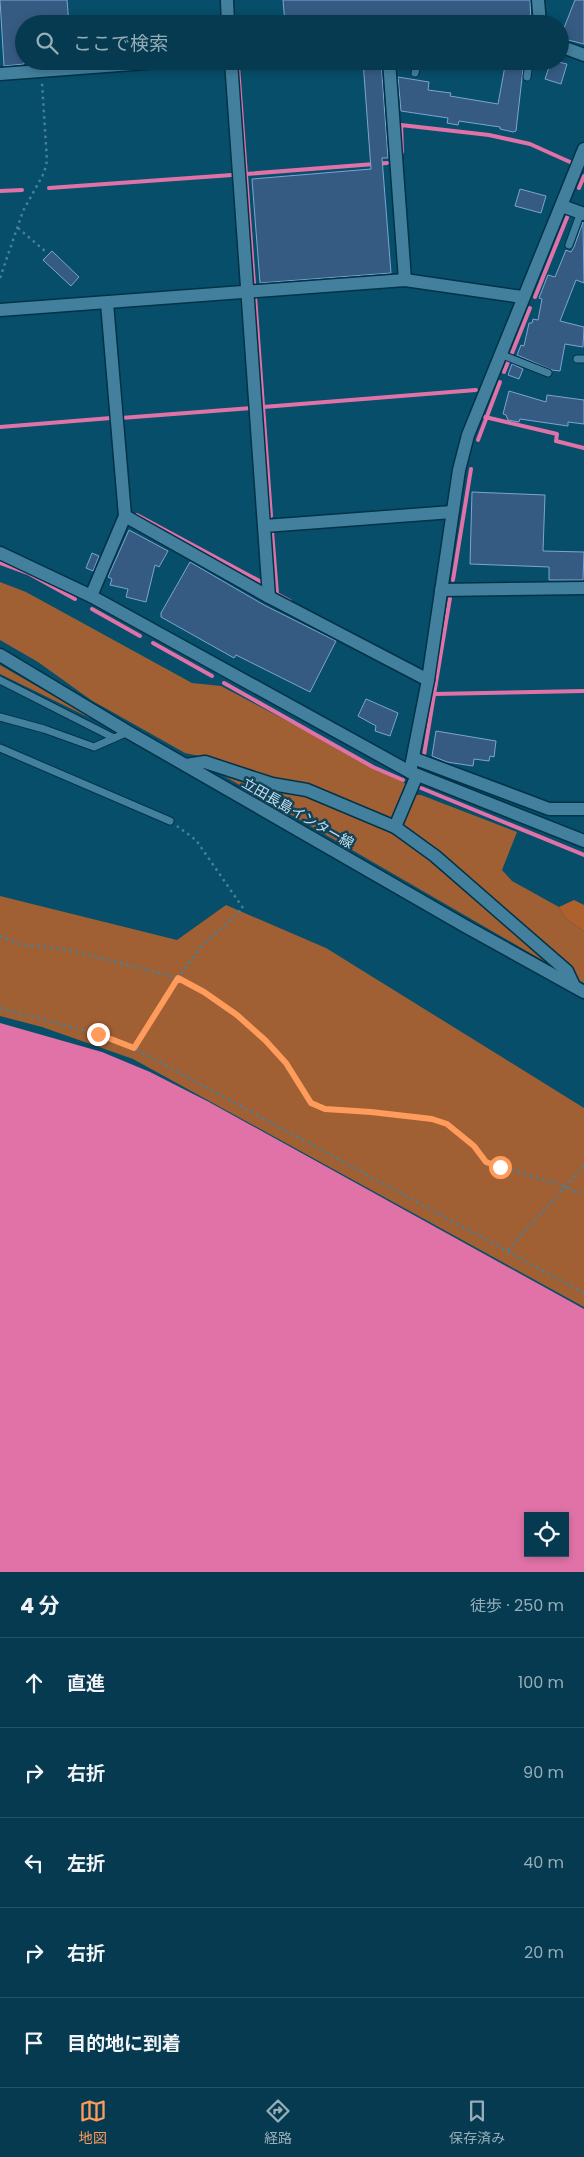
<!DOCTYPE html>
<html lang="ja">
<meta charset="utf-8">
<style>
:root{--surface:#053a50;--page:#0e4157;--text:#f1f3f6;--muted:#97adb7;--line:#265467;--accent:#ff9b5b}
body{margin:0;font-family:Poppins,"Noto Sans JP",sans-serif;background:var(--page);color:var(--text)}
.controls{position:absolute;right:15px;bottom:15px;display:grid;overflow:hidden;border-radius:0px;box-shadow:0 2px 8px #0003}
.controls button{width:45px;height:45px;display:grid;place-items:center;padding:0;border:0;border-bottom:1px solid var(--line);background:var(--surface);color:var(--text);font:25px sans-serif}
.stop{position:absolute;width:15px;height:15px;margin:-11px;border:4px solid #ff9b5b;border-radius:50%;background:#fff}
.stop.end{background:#ff9b5b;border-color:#fff;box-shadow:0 1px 5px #0008}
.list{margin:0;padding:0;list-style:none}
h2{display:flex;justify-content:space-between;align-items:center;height:65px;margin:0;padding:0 20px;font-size:21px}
h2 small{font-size:16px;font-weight:400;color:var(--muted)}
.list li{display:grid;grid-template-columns:32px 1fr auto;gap:15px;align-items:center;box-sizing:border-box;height:90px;padding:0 20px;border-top:1px solid var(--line)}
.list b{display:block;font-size:19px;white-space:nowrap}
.list em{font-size:16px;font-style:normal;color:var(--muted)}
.icon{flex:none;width:28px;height:28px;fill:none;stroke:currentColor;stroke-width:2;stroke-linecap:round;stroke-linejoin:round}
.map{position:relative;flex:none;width:584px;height:1572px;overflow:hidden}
.search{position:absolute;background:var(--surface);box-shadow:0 2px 8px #0003;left:15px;right:15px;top:15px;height:55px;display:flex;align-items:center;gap:12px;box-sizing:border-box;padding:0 18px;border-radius:28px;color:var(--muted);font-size:19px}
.sheet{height:515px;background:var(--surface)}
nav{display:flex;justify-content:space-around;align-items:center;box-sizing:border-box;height:70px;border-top:1px solid var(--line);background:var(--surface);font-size:14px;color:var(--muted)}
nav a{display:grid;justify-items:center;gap:2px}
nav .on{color:var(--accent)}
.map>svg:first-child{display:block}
</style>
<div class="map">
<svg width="584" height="1572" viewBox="0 0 584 1572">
<rect width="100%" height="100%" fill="#074e6a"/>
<g fill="#a15f34">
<polygon points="0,582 26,592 192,683 221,686 403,782 408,786 394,816 387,819 213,759 185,753 91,700 38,662 0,640"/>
<polygon points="0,665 90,717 90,718 0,674"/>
<polygon points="212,769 304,792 395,831 434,860 561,971"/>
<polygon points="416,795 421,795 517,832 502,870 512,881 559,907 566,919 584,931 584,983 578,980 568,967 503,912 485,891 403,825"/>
<polygon points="0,896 177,940 226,905 326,948 584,1108 584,1307 133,1059 42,1027 0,1016"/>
</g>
<polygon fill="#af612d" points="574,900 584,905 584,931 566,919 559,907"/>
<path fill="#e172a7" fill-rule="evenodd" d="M0,1023L102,1052L150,1072L209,1102L584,1309V1572H0ZM528,1516H565V1553H528Z"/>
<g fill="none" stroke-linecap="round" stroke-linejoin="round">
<g stroke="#e172a7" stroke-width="4">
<polyline points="238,66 254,284"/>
<polyline points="402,152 401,125 489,135 530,144 570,162"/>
<polyline points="246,174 387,163"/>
<polyline points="49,188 232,175"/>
<polyline points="579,188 584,176"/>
<polyline points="0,191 22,190"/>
<polyline points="255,296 271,516"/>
<polyline points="535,297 568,215"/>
<polyline points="512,353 530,308"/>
<polyline points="504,372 508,362"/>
<polyline points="263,407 476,390"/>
<polyline points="485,417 557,434 556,441 584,448"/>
<polyline points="121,418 252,408"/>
<polyline points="0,427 111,418"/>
<polyline points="478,440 500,382"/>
<polyline points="137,515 265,584"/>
<polyline points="272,531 277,594 290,601"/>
<polyline points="0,563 28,573 75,599"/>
<polyline points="453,580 471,469"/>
<polyline points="92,609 140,636"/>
<polyline points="153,643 212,676"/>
<polyline points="224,683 373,767 403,780"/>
<polyline points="434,694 584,691"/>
<polyline points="424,755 450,598"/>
<polyline points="421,788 584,855"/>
</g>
</g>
<g fill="#365b83" stroke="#7da4d1">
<polygon points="0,0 67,0 69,24 24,24 24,64 4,66"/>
<polygon points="283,0 530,0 531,24 285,24"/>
<polygon points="575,0 584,0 584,44 560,38"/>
<polygon points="363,61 381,61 388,158 382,158 391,273 260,283 252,179 371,169"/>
<polygon points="554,61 567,64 561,84 545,79 550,64 552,65"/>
<polygon points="505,66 523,69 516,131 513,132 500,129 500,127 459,121 458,125 447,123 448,118 401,111 398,77 429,82 428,90 451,93 450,96 498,104"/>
<polygon points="520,189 546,196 541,213 515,206"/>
<polygon points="583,222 584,283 576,280 560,321 584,327 583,347 565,344 560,371 552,370 517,355 521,345 524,346 529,323 532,323 533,319 538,320 542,299 539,298 548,275 555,277 566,250 571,252 574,247"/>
<polygon points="52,251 79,277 71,286 43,260"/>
<polygon points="512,364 523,369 519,379 508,375"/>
<polygon points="509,391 546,402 547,395 584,400 584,424 568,422 568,426 520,419 519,422 508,420 506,415 503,414"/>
<polygon points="472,492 545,495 543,551 584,552 583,580 549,580 549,567 470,564"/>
<polygon points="129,530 168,551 159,567 155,565 146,602 126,597 128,589 110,585 112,579 108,577"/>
<polygon points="92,553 99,556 93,571 86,568"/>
<polygon points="190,562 264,605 336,641 310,692 236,655 234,658 161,617 161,613"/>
<polygon points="366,699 398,713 390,736 375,731 376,726 358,716"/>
<polygon points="436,731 496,741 494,757 490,756 489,761 474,759 473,766 447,762 432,756"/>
</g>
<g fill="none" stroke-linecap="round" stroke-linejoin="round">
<g stroke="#003348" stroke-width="9">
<g id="service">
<polyline points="415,73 418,61"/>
<polyline points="527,77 529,61"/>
<polyline points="569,245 581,212"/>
<polyline points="500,354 548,373"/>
<polyline points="577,359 584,359"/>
<polyline points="0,680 114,738"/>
<polyline points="0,717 44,729 94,747 128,732"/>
<polyline points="0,748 170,821"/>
</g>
</g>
<g stroke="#003348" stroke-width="15">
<g id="minor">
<polyline points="227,0 228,24"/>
<polyline points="538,0 540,24"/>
<polyline points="560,46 584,55"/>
<polyline points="231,61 269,597"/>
<polyline points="389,61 405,280"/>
<polyline points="0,74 172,61"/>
<polyline points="562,206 584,214"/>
<polyline points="0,310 405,280 522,297"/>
<polyline points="125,516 269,597 428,680"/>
<polyline points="265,526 452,512"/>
<polyline points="441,590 584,588"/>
<polyline points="91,596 125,516 107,303"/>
<polyline points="413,758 549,809 584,809"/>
<polyline points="186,765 205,762 272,784 307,790 395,827 435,856 567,971 574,986"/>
<polyline points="395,827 417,775"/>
</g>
</g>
<g stroke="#003348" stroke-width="15">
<g id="tertiary">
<polyline points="0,553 91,596 410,772 584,841"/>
<polyline points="410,772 428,680 459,470 468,435 584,149"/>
</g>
</g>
<g stroke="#003348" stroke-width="15">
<polyline id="secondary" points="0,655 128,732 465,926 584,992"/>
</g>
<g stroke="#478098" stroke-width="2.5" stroke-dasharray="2.5 4" stroke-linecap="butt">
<polyline points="18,228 45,251"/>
<polyline points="0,278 23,211 44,173 47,161 42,83"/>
<polyline points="0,936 19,944 70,950 178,978 200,948 243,908 196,840 177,826"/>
<polyline points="0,1008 98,1034 134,1048 584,1293"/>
<polyline points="134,1047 178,978 204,992 237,1015 265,1040 286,1063 311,1103 325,1109 371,1112 432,1119 447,1124 475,1146 486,1162 564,1186 573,1191 584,1193"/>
<polyline points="508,1250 584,1166"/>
</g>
<use href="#service" stroke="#43809e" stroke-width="7"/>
<use href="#minor" stroke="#43809e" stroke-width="12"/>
<use href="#tertiary" stroke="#43809e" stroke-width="12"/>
<use href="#secondary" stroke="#43809e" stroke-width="12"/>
</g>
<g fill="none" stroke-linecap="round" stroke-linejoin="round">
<polyline stroke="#ff9b5b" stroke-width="6" points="98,1034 134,1048 178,978 204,992 237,1015 265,1040 286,1063 311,1103 325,1109 371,1112 432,1119 447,1124 474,1146 486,1162 500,1167"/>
</g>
<g text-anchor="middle" stroke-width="5" stroke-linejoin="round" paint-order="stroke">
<g font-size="14" fill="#c2e0f1" stroke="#124358">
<text transform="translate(298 813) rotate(30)" y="5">立田長島インター線</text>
</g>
</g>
</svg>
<div class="controls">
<button><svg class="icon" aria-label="locate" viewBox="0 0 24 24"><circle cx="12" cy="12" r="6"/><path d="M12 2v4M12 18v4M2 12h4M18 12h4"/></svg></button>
</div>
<div class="stop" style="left:500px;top:1167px"></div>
<div class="stop end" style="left:98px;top:1034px"></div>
<div class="search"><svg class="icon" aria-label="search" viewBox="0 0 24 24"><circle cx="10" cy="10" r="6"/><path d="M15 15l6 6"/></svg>ここで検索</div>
</div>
<section class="sheet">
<h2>4 分<small>徒歩 · 250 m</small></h2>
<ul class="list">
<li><svg class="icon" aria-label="ahead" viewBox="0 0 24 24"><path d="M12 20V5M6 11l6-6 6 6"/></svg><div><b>直進</b></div><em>100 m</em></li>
<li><svg class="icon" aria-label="right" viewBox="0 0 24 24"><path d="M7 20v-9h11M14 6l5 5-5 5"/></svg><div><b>右折</b></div><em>90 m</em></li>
<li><svg class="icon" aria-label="left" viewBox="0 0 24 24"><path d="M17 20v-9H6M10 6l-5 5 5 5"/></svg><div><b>左折</b></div><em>40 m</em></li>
<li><svg class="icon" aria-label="right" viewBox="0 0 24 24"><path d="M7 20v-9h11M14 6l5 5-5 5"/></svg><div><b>右折</b></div><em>20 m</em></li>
<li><svg class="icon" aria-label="arrive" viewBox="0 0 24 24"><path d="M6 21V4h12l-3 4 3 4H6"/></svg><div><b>目的地に到着</b></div></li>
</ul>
</section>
<nav>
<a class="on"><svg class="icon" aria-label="map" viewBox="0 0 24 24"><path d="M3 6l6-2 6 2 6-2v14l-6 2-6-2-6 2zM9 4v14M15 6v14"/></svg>地図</a>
<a><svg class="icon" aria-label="directions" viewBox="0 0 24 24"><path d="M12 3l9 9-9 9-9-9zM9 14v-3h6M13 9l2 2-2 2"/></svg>経路</a>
<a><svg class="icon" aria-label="saved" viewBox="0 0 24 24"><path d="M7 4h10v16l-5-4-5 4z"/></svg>保存済み</a>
</nav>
